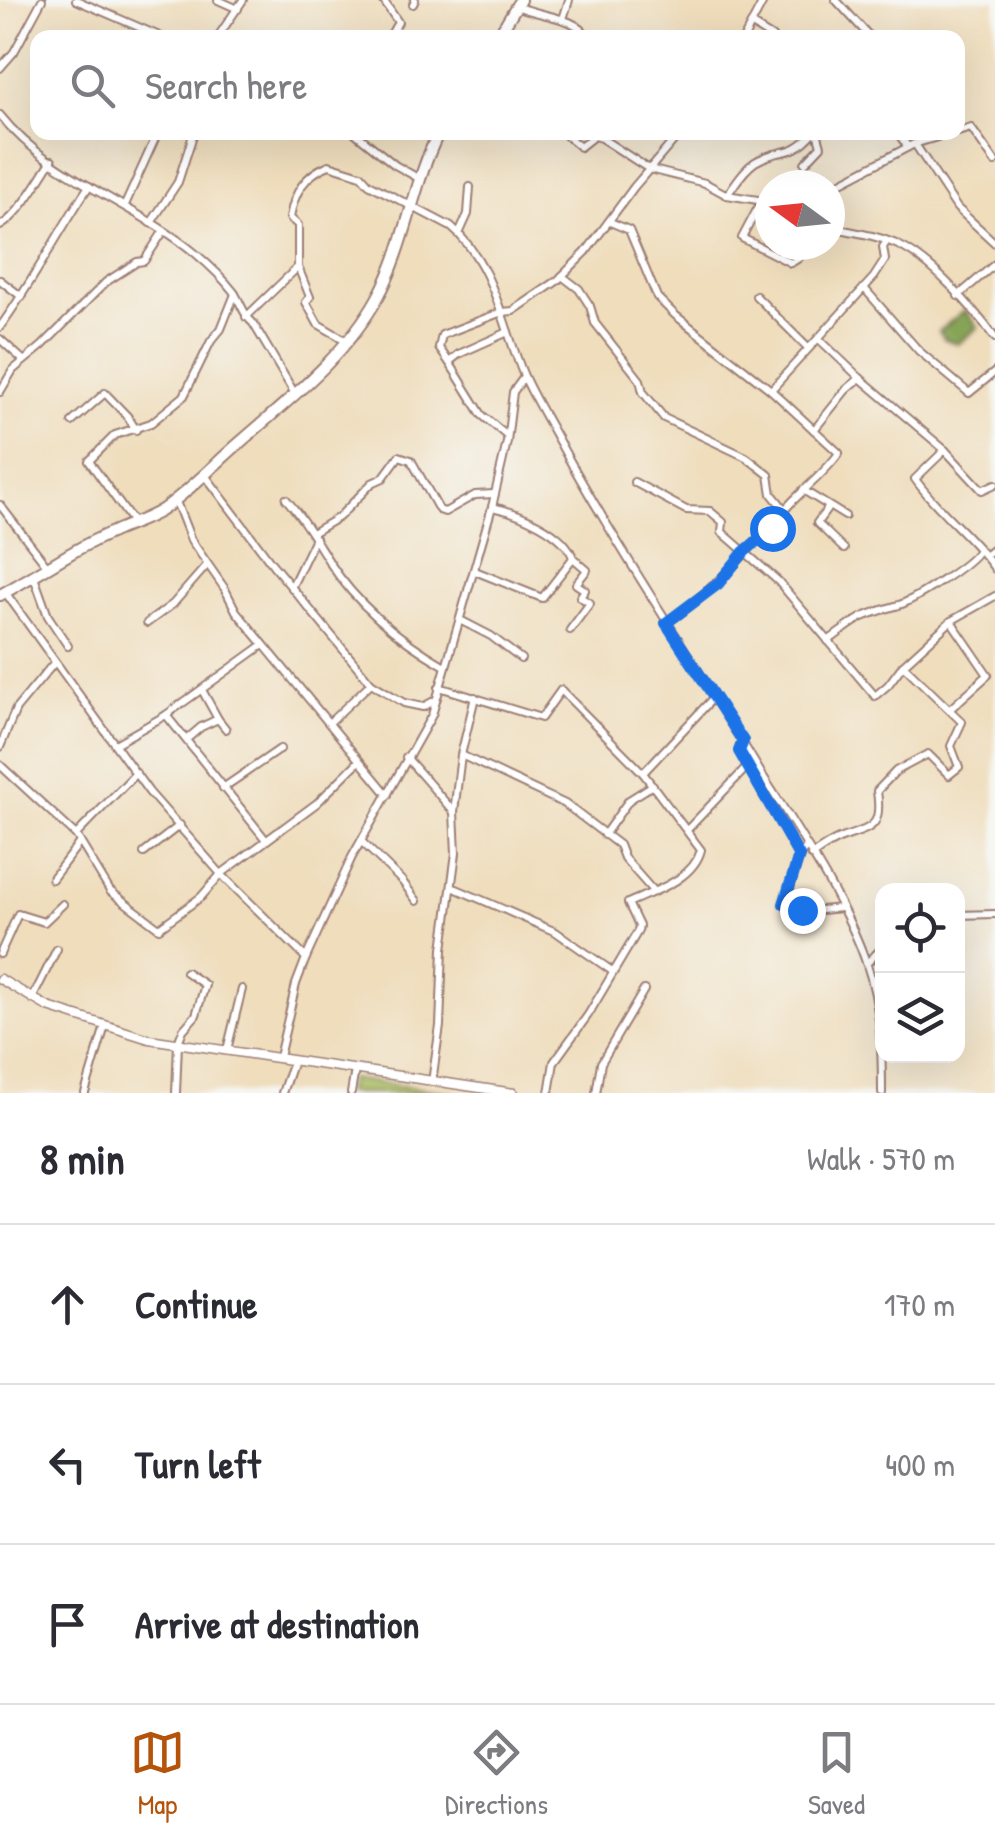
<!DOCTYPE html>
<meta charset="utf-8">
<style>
:root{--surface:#fff;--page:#f7f7f7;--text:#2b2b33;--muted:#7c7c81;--line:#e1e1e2;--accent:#b45309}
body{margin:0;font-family:"Patrick Hand",sans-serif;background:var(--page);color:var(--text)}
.controls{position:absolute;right:30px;bottom:30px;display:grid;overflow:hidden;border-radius:20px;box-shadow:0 10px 40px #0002}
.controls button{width:90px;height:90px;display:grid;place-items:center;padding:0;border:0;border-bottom:2px solid var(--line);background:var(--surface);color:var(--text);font:50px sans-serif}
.compass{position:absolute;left:755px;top:170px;width:90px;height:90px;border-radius:50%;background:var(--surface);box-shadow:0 10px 40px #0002;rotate:285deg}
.stop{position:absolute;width:30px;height:30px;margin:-22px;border:8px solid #1a73e8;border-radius:50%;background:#fff}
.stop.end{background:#1a73e8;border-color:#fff;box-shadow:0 2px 10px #0008}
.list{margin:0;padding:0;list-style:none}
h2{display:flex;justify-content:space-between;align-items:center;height:130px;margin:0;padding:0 40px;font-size:42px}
h2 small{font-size:32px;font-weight:400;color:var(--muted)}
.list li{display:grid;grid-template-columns:65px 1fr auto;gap:30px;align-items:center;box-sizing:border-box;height:160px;padding:0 40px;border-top:2px solid var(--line)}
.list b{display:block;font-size:38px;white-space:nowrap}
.list em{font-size:32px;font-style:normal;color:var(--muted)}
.icon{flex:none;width:55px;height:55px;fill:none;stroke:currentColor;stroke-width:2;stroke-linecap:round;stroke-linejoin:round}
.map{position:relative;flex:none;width:995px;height:1093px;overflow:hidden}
.search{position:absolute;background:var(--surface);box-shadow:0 10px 40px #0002;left:30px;right:30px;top:30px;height:110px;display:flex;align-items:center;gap:25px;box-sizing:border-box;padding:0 35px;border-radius:20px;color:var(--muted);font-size:38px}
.sheet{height:610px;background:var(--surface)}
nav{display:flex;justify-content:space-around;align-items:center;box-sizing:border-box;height:140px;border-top:2px solid var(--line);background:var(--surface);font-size:28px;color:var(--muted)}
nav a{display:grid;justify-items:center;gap:5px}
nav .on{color:var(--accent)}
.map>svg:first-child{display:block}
</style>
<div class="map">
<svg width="995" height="1093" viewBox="0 0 995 1093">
<rect width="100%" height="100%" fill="#f6f6f2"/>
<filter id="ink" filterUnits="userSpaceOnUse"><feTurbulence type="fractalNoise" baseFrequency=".01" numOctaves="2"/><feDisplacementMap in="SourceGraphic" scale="20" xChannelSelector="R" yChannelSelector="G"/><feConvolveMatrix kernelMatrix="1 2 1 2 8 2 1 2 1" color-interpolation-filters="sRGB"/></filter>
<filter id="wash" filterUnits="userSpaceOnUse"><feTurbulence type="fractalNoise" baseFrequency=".0048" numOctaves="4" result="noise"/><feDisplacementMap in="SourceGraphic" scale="40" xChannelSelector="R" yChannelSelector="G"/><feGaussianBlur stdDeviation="2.25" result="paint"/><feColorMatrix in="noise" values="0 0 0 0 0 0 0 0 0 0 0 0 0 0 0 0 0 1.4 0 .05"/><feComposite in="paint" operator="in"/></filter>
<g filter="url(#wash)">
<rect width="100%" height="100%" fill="#efddbc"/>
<polygon fill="#a8bc61" stroke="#796e46" stroke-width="2.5" points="350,1079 454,1093 346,1093"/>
<polygon fill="#86a457" stroke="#686241" stroke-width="2.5" points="965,310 978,327 958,344 943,338 939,331"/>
</g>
<g filter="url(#ink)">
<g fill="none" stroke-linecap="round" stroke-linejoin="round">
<g stroke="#9c7e74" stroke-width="10">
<g id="minor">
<polyline points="76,0 164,38"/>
<polyline points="218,0 238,9"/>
<polyline points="383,0 398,22 389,38"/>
<polyline points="836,0 871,38"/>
<polyline points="413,4 415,0"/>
<path d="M517,6C540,17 575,15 589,38"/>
<polyline points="563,19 569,0"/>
<polyline points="752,25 773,38"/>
<polyline points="217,38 243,0"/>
<polyline points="744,38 764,0"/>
<polyline points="0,68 14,52 42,0"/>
<path d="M0,115C50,178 134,203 195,253C208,264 223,278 233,291C241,302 243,315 253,323L295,394"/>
<polyline points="354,132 395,165 420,179"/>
<polyline points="562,132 580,147 594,136 601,138 649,169 705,183 727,195 770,202"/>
<polyline points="897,132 908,147"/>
<polyline points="958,132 971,128 995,162"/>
<polyline points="915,144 957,208 995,243"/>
<polyline points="805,163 821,146 817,132"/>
<polyline points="830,188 914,144 954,132"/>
<path d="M727,195C735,184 743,170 755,162C781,146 790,160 814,132"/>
<polyline points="762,200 742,238 791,263 799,258 802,245"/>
<polyline points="125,205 158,132"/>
<path d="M610,222L629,230L657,297L675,315L771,390L839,453C826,472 806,487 790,504C751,546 715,591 666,623"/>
<polyline points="151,223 178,182 194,132"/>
<path d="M0,226C19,216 40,179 52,160"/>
<path d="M830,227C853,232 876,235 898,245C931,260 974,309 995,338"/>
<polyline points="459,234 468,214 470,187"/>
<polyline points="562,276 579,289 590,306 595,323 640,380 643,392 664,418 746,457 769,475 772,494 785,510"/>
<polyline points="0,280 22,297"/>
<polyline points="864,288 919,351 969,393 995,372"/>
<polyline points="756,296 808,348"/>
<polyline points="958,296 995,264"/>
<polyline points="246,317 298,267"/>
<path d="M0,327C33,282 58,232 89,186"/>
<polyline points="0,339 23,360"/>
<path d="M347,341L318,324L306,302L310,297L298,267V225L290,218C294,193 304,175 329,165L361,175L369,184L451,227C494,263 503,327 524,376C533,396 545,416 556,436C619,551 693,660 761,773C797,830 846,902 867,965C881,1005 882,1051 882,1093"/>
<polyline points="449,362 439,348 442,335 502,312 513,311 557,281 586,252 634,187 681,132"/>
<polyline points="860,378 945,450"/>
<polyline points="771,390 874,277 885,260 883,247 887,241"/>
<polyline points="0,392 13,370 42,346 106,282 137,262 144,261 163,232"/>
<polyline points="72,422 105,393 128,417 136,430"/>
<polyline points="814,430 846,390 860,378 819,339"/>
<polyline points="507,436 482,415 449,362 459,354 508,332"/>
<polyline points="205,475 273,565 371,683 404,703 423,707 434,701"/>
<path d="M634,482L686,510L710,511L723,522L722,532L778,581L875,696L888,685L903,665L962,722L951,746L959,767L949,775L928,754L896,771L877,791C883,831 869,827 839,839C829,843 820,850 811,856"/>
<path d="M995,484L982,490L945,450L915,479C938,512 975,539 995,569"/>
<polyline points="803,490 845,516"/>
<polyline points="175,499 191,540 225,589 236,611 388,795"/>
<path d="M286,499C304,519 316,541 330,563C359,608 400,640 445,666"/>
<polyline points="0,505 48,567"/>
<polyline points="828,508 817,523 844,549"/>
<polyline points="134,524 89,461 115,435 151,423 184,396 211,341 221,329 235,294"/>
<polyline points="312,533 339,517 372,483 383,478 399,456 411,460 439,510 445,512 475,495 494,494"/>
<polyline points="986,555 995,548"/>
<path d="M475,571L542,598L573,558C565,532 518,512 492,507"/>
<polyline points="34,577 48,616 68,646"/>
<polyline points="292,586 315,538"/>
<polyline points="5,592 149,792 221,874 306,958"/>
<polyline points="460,620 491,636 521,659"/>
<polyline points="147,623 173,604 207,565"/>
<polyline points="570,630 590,603 580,597 585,590 576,584 587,570 573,558"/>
<path d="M828,641C839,633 849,625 861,618C874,612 885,609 899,605C914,600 971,564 978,551"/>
<polyline points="903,665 951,621 995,596"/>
<path d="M439,687L541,718L561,690L643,773L701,850C693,880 654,891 628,903L639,926L638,931L588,1015L554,1062L549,1093"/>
<polyline points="950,709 988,675 951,621"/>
<polyline points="166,715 266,840"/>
<polyline points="218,719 226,729"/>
<polyline points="329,723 371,683"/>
<polyline points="187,739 201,727 218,719 202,690"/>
<polyline points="743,741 739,751 799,856"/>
<polyline points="115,744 166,715 263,645"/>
<polyline points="0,747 16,709 54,663"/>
<polyline points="461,755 565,804 619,845 624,858 653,891"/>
<polyline points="406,757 453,811"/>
<polyline points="0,765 76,835 110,891 159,928 201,897 221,874 317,803 359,761"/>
<polyline points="643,773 714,697"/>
<polyline points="223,788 280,749"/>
<polyline points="687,830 748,766"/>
<polyline points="76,835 136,773"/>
<polyline points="604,835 629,800 653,785"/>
<polyline points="361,841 402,881 417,901"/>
<polyline points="806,848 799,856 785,905 811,911 841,908"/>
<polyline points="144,853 180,825"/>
<polyline points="52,879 80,842"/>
<polyline points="452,887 556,932 612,971"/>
<polyline points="958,915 995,914"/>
<polyline points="0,954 18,914 44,922 63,904"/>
<polyline points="867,963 882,948"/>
<polyline points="32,999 57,949"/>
<polyline points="227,1050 242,989"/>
<polyline points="279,1057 296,984 306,958 352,857 432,715 492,507 507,442 513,392 524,377"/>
<polyline points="432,1082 440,1026 443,949 456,853 454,812 461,755 475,697"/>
<polyline points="85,1093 105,1026"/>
<polyline points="176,1093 178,1043 183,1030 196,1015 205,985 186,972"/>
<polyline points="282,1093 293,1061"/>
<polyline points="351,1093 355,1070"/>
<polyline points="596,1093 601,1063 644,990"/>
</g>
</g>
<g stroke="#9c7e74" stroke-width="11">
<polyline id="major" points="0,979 48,1007 149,1039 514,1093"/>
</g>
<g stroke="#9c7e74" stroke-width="14">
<g id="highway">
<polyline points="497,38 520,0"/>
<path d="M0,595C37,575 74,548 113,532C130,524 146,520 162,510C189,491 212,467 237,445C287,401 345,357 378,297C407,245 412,185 439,132"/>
</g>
</g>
<use href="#minor" stroke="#fff" stroke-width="6"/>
<use href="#major" stroke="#fff" stroke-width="8"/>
<use href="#highway" stroke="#fff" stroke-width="10"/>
</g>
</g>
<g fill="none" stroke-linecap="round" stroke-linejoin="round" filter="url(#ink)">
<polyline stroke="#1a73e8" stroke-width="12" points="772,528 744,552 718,584 666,623 743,741 739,751 799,856 784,904 802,910"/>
</g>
</svg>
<div class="controls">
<button><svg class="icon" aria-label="locate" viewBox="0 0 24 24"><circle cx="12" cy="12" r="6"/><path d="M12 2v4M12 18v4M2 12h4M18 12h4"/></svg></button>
<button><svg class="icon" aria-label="layers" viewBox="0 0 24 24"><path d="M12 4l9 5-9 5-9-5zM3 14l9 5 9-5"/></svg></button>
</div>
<svg class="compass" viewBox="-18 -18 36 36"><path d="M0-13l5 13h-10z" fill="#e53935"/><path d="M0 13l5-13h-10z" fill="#7c7c81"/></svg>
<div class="stop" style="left:772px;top:528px"></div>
<div class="stop end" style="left:802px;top:910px"></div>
<div class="search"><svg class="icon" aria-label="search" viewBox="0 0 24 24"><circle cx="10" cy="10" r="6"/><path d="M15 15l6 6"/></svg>Search here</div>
</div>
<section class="sheet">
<h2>8 min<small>Walk · 570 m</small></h2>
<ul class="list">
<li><svg class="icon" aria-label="ahead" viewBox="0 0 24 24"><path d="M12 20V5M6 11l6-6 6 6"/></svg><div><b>Continue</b></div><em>170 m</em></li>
<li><svg class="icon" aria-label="left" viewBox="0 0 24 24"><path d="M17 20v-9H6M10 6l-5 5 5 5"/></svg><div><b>Turn left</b></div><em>400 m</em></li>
<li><svg class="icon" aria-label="arrive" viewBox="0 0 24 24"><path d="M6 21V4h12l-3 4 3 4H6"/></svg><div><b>Arrive at destination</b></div></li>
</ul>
</section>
<nav>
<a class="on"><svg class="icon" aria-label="map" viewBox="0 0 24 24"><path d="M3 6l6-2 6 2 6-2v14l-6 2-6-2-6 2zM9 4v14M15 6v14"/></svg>Map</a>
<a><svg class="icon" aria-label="directions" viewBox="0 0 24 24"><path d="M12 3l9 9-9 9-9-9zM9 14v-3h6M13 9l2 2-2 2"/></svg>Directions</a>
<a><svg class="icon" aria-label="saved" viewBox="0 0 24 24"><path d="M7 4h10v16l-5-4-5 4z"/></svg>Saved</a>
</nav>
